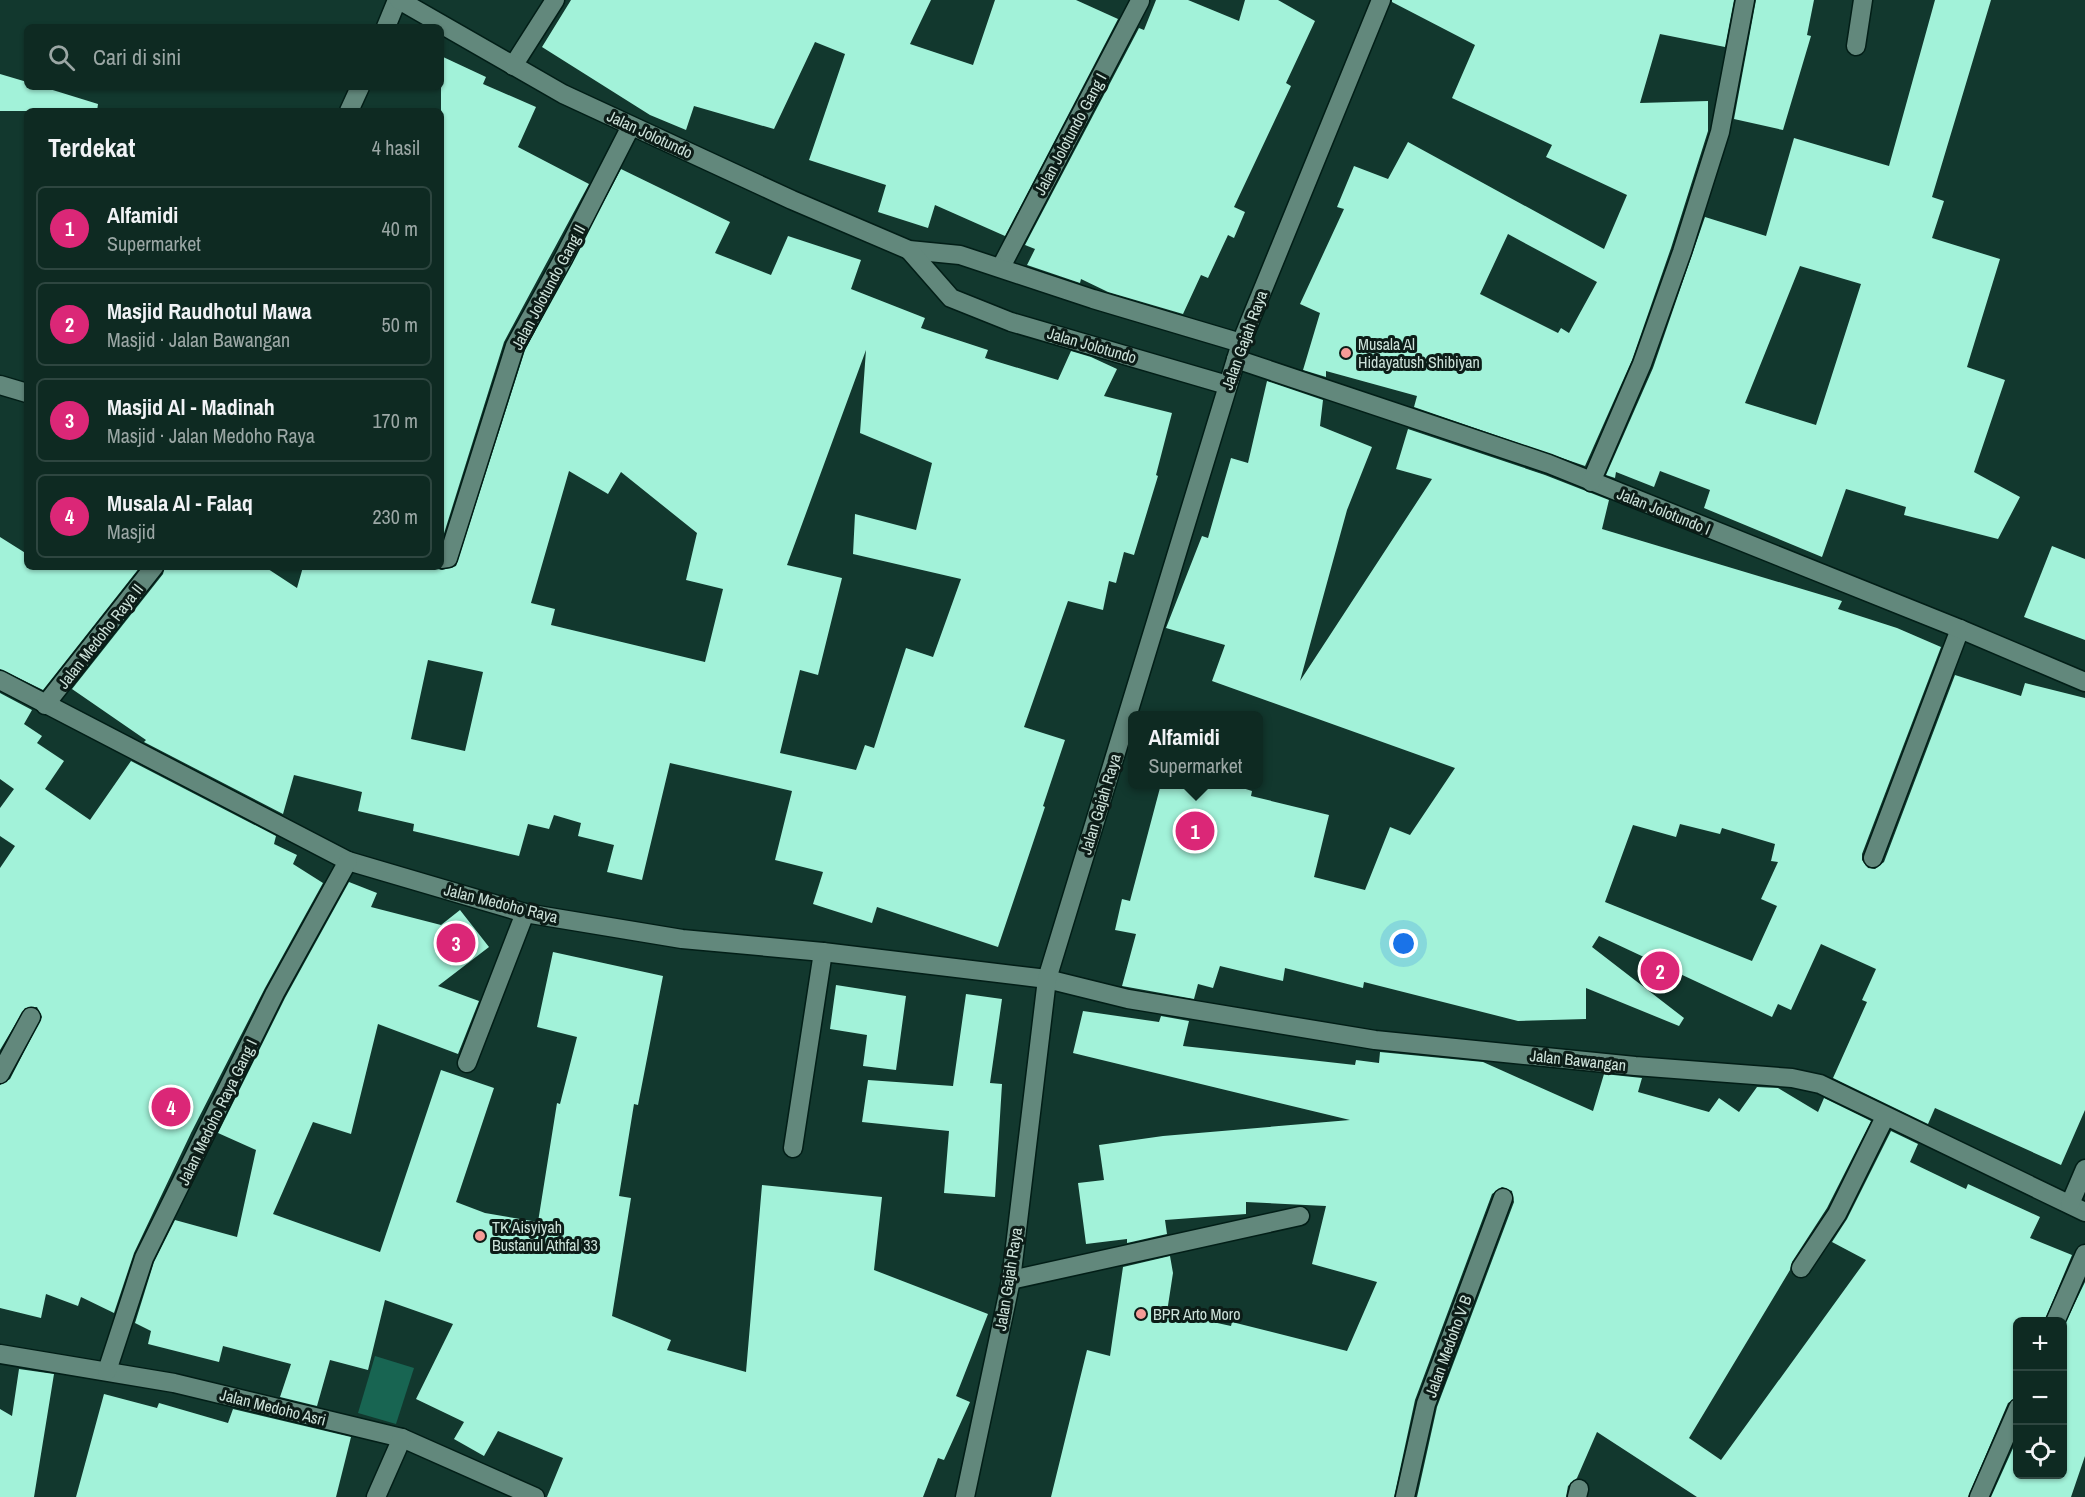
<!DOCTYPE html>
<html lang="id">
<meta charset="utf-8">
<style>
:root{--surface:#0e2a22;--page:#17322a;--text:#f1f3f6;--muted:#9ba7a5;--line:#2e4640;--accent:#db2777}
body{margin:0;font-family:"Archivo Narrow",sans-serif;background:var(--page);color:var(--text)}
.controls{position:absolute;right:18px;bottom:18px;display:grid;overflow:hidden;border-radius:9px;box-shadow:0 2px 4px #0004}
.controls button{width:54px;height:54px;display:grid;place-items:center;padding:0;border:0;border-bottom:2px solid var(--line);background:var(--surface);color:var(--text);font:30px sans-serif}
.you{position:absolute;left:1404px;top:944px;width:21px;height:21px;margin:-15px;border:4px solid #fff;border-radius:50%;background:#1a73e8;box-shadow:0 0 0 9px #1a73e833}
.badge{display:grid;place-items:center;width:39px;height:39px;border-radius:50%;background:var(--accent);color:#fff;font-size:20px;font-weight:700}
.pin{position:absolute;translate:-50% -50%;border:3px solid #fff;box-shadow:0 2px 6px #0006}
.popup{position:absolute;left:1128px;top:711px;width:135px;height:78px;box-sizing:border-box;display:grid;place-content:center;border-radius:9px;background:var(--surface);filter:drop-shadow(0 2px 4px #0005);font-size:20px;white-space:nowrap;color:var(--muted)}
.popup b{font-size:22px;color:var(--text)}
.popup::after{content:'';position:absolute;left:50%;top:100%;margin-left:-12px;border:12px solid transparent;border-top-color:var(--surface)}
.list{margin:0;padding:0;list-style:none}
h2{display:flex;justify-content:space-between;align-items:center;height:78px;margin:0;padding:0 24px;font-size:26px}
h2 small{font-size:20px;font-weight:400;color:var(--muted)}
.list li{display:grid;grid-template-columns:39px 1fr auto;gap:18px;align-items:center;box-sizing:border-box;height:84px;margin:0 12px 12px;padding:0 12px;border:2px solid var(--line);border-radius:9px}
.list b{display:block;font-size:22px;white-space:nowrap}
.list p{margin:0;font-size:20px;white-space:nowrap;color:var(--muted)}
.list em{font-size:20px;font-style:normal;color:var(--muted)}
.icon{flex:none;width:33px;height:33px;fill:none;stroke:currentColor;stroke-width:2;stroke-linecap:round;stroke-linejoin:round}
.map{position:relative;flex:none;width:2085px;height:1497px;overflow:hidden}
.search{position:absolute;background:var(--surface);box-shadow:0 2px 4px #0004;left:24px;top:24px;width:420px;height:66px;display:flex;align-items:center;gap:15px;box-sizing:border-box;padding:0 21px;border-radius:9px;color:var(--muted);font-size:22px}
.panel{position:absolute;background:var(--surface);box-shadow:0 2px 4px #0004;left:24px;top:108px;width:420px;height:462px;border-radius:9px}
.map>svg:first-child{display:block}
</style>
<div class="map">
<svg width="2085" height="1497" viewBox="0 0 2085 1497">
<rect width="100%" height="100%" fill="#12382e"/>
<polygon fill="#186552" points="375,1356 414,1368 396,1424 358,1413"/>
<g fill="#a2f2d9" fill-rule="evenodd">
<polygon points="571,0 931,0 910,44 973,65 995,0 1076,0 1118,19 1005,236 935,205 928,228 878,212 886,185 809,160 845,54 815,42 774,129 694,106 686,130 650,115 542,47"/>
<polygon points="1156,0 1188,0 1239,21 1245,0 1278,0 1315,21 1286,83 1291,86 1234,207 1245,212 1234,238 1228,235 1208,278 1201,275 1183,314 1108,292 1081,279 1080,283 1027,265 1035,249 1025,245 1139,28 1144,30"/>
<path d="M1392,0H1734L1725,47L1660,34L1640,103L1708,101V131L1671,248L1632,360L1585,466L1414,407L1417,396L1326,371V377L1303,370L1320,313L1300,304L1344,209L1337,207L1354,166L1388,179L1408,142L1604,249L1627,195L1546,157L1552,145L1452,98L1475,45L1392,2ZM1508,234L1597,282L1569,333L1561,328L1558,333L1480,294Z"/>
<polygon points="1756,0 1814,0 1807,35 1811,36 1783,130 1734,119"/>
<path d="M1935,0H1991L1932,197L1944,201L1932,238L2000,259L1967,367L2005,380L1974,472L2020,497L1998,539L1904,515L1906,507L1846,489L1822,557L1704,508L1710,490L1660,471L1654,487L1616,472L1615,478L1606,475L1653,368L1705,217L1766,236L1794,138L1889,166ZM1800,266L1861,284L1816,425L1745,403Z"/>
<polygon points="441,56 486,77 483,84 536,107 518,147 589,184 504,342 441,543"/>
<polygon points="0,74 27,82 27,87 43,87 98,104 97,111 0,111"/>
<path d="M621,169L730,222L715,253L771,275L788,236L861,260L851,289L925,318L921,328L988,350L985,358L1058,380L1071,351L1091,357L1117,369L1104,396L1172,413L1156,475L1158,476L1134,555L1124,552L1116,583L1109,581L1103,610L1068,601L1024,727L1065,740L1043,806L1045,807L998,947L877,907L872,923L813,904L823,872L775,860L792,791L670,763L642,880L607,872L614,845L578,836L581,823L554,815L549,829L528,824L519,856L413,831L414,824L358,811L362,792L294,775L283,814L144,742L146,740L72,689L163,574L165,567H265L297,588L303,567H433L442,570L456,566L525,350ZM866,350L860,433L932,463L916,530L855,514L853,554L961,579L933,657L906,648L874,748L865,745L856,770L780,753L800,670L818,675L842,578L787,565ZM569,471L608,494L621,472L697,533L686,580L723,589L705,662L551,625L555,609L531,603ZM428,660L483,672L465,751L411,739Z"/>
<path d="M1267,381L1323,400L1320,426L1372,447L1347,510L1300,681L1432,479L1396,469L1408,429L1545,475L1609,500L1602,529L1842,601L1838,609L1897,628L1941,647L1862,854V860L1868,868L1875,869L1884,862L1955,675L2021,696L2025,683L2085,698V1110L2061,1165L1935,1108L1928,1124L1833,1078L1867,1002L1862,1000L1876,969L1821,944L1791,1010L1778,1004L1772,1017L1599,936L1592,947L1684,1018L1679,1026L1586,988V1019L1518,1021L1364,982L1363,988L1285,968L1283,981L1220,966L1213,988L1198,984L1194,999L1122,986L1136,934L1115,930L1122,899L1130,901L1161,784H1230L1252,791L1251,796L1329,815L1314,877L1365,890L1390,827L1410,835L1455,768L1212,681L1225,645L1166,628L1202,536L1208,538L1231,458L1248,463ZM1680,824L1720,834L1722,828L1775,844L1771,861L1778,862L1761,899L1777,906L1752,961L1605,902L1633,825L1676,837Z"/>
<polygon points="0,537 27,554 27,567 140,567 43,690 0,669"/>
<polygon points="2052,546 2085,559 2085,640 2024,617"/>
<polygon points="0,693 32,710 24,724 42,736 37,743 64,761 45,789 90,820 131,761 276,836 274,844 297,855 293,864 323,883 265,988 191,1133 134,1253 114,1313 81,1297 78,1306 46,1294 41,1318 0,1308 0,1085 10,1079 42,1017 37,1007 25,1008 0,1050 0,868 15,846 0,836 0,808 14,789 0,779"/>
<polygon points="349,882 377,893 371,907 441,925 460,910 489,947 438,986 479,1001 458,1054 378,1024 351,1134 313,1122 273,1214 380,1252 441,1070 494,1088 456,1202 485,1213 538,1222 557,1103 560,1104 577,1037 537,1027 553,952 663,976 638,1105 634,1104 619,1196 631,1198 612,1316 671,1340 667,1350 746,1372 762,1185 882,1197 874,1270 988,1314 956,1396 970,1402 944,1460 938,1458 923,1497 547,1497 563,1458 498,1431 484,1456 454,1439 464,1422 416,1399 453,1324 385,1300 368,1370 330,1360 317,1406 280,1397 291,1364 223,1346 219,1362 148,1344 151,1331 135,1323 154,1262 175,1220 237,1237 256,1150 218,1133 285,998"/>
<polygon points="836,985 906,996 896,1070 863,1066 867,1035 830,1029"/>
<polygon points="966,994 1002,999 990,1083 1002,1084 995,1197 944,1193 949,1131 862,1122 868,1080 953,1086"/>
<polygon points="1083,1011 1159,1022 1161,1016 1189,1021 1183,1046 1355,1065 1356,1060 1379,1063 1380,1052 1483,1062 1593,1111 1604,1074 1642,1078 1638,1092 1709,1112 1719,1098 1739,1112 1757,1087 1778,1088 1818,1112 1824,1098 1871,1121 1827,1208 1792,1262 1790,1270 1689,1438 1721,1460 1866,1260 1832,1242 1847,1219 1891,1131 1918,1144 1910,1162 1966,1189 1968,1184 2040,1217 2030,1238 2072,1255 2044,1322 2018,1322 2018,1397 2008,1403 1968,1497 1697,1497 1597,1432 1577,1478 1568,1486 1566,1497 1417,1497 1437,1407 1514,1202 1512,1191 1502,1187 1492,1194 1415,1400 1394,1497 1051,1497 1087,1350 1110,1356 1123,1267 1170,1256 1173,1273 1167,1312 1231,1326 1232,1322 1347,1351 1377,1282 1312,1264 1326,1206 1246,1202 1246,1214 1165,1220 1167,1234 1127,1243 1127,1239 1086,1244 1078,1183 1104,1180 1099,1145 1163,1136 1350,1120 1073,1053"/>
<polygon points="2085,1282 2085,1456 2071,1497 1991,1497 2018,1437 2018,1474 2062,1474 2062,1330"/>
<polygon points="19,1369 54,1374 34,1497 0,1497 0,1409 12,1416"/>
<polygon points="104,1394 157,1408 159,1403 228,1423 233,1409 351,1437 336,1497 76,1497"/>
</g>
<g fill="none" stroke-linecap="round" stroke-linejoin="round">
<g stroke="#021e17" stroke-width="21">
<g id="lane">
<polyline points="1856,46 1863,0"/>
<polyline points="1873,858 1960,629"/>
<polyline points="467,1063 525,913"/>
<polyline points="793,1148 823,952"/>
</g>
</g>
<g stroke="#021e17" stroke-width="21">
<g id="street">
<polyline points="386,27 397,0"/>
<polyline points="513,66 555,0"/>
<polyline points="349,111 360,87"/>
<polyline points="1001,267 1140,1"/>
<polyline points="1236,359 1549,464 1960,629 2085,682"/>
<polyline points="0,385 27,393"/>
<polyline points="1591,482 1642,364 1682,252 1720,132 1745,0"/>
<polyline points="441,559 448,558 515,346 563,259 631,126"/>
<polyline points="0,680 348,861 525,913 682,939 823,952 1047,979 1128,999 1375,1040 1635,1066 1792,1078 1820,1084 2085,1212"/>
<polyline points="45,705 154,567"/>
<polyline points="0,1074 31,1017"/>
<polyline points="2070,1204 2085,1169"/>
<polyline points="1801,1268 1837,1214 1885,1117"/>
<polyline points="1011,1280 1300,1216"/>
<polyline points="2055,1322 2085,1254"/>
<polyline points="0,1354 174,1383 402,1438 535,1497"/>
<polyline points="107,1371 144,1258 275,993 348,861"/>
<polyline points="376,1497 402,1438"/>
<polyline points="1405,1497 1426,1404 1503,1198"/>
<polyline points="1577,1497 1579,1489"/>
<polyline points="1979,1497 2018,1408"/>
</g>
</g>
<g stroke="#021e17" stroke-width="21">
<g id="secondary">
<polyline points="399,0 563,94 792,200 909,250 960,255 1093,299 1241,343"/>
<polyline points="909,250 951,298 1011,322 1227,385"/>
<polyline points="965,1497 1011,1280 1047,979 1241,343 1381,0"/>
</g>
</g>
<use href="#lane" stroke="#62887c" stroke-width="18"/>
<use href="#street" stroke="#62887c" stroke-width="18"/>
<use href="#secondary" stroke="#62887c" stroke-width="18"/>
</g>
<g fill="#f59b97" stroke="#0c1c17" stroke-width="2">
<circle cx="1346" cy="353" r="6"/>
<circle cx="480" cy="1236" r="6"/>
<circle cx="1141" cy="1314" r="6"/>
</g>
<g text-anchor="middle" stroke-width="6" stroke-linejoin="round" paint-order="stroke">
<g font-size="16" fill="#cde2da" stroke="#0c1c17">
<text transform="translate(650 134) rotate(25)" y="6">Jalan Jolotundo</text>
<text transform="translate(1070 134) rotate(-62)" y="6">Jalan Jolotundo Gang I</text>
<text transform="translate(548 287) rotate(-62)" y="6">Jalan Jolotundo Gang II</text>
<text transform="translate(1244 340) rotate(-70)" y="6">Jalan Gajah Raya</text>
<text transform="translate(1092 345) rotate(16)" y="6">Jalan Jolotundo</text>
<text transform="translate(1664 511) rotate(22)" y="6">Jalan Jolotundo I</text>
<text transform="translate(100 636) rotate(-52)" y="6">Jalan Medoho Raya II</text>
<text transform="translate(1100 804) rotate(-73)" y="6">Jalan Gajah Raya</text>
<text transform="translate(501 903) rotate(14)" y="6">Jalan Medoho Raya</text>
<text transform="translate(1578 1060) rotate(6)" y="6">Jalan Bawangan</text>
<text transform="translate(217 1112) rotate(-64)" y="6">Jalan Medoho Raya Gang I</text>
<text transform="translate(1008 1279) rotate(-81)" y="6">Jalan Gajah Raya</text>
<text transform="translate(1448 1346) rotate(-70)" y="6">Jalan Medoho V B</text>
<text transform="translate(273 1407) rotate(14)" y="6">Jalan Medoho Asri</text>
</g>
<g font-size="16" fill="#cde2da" stroke="#0c1c17" text-anchor="start">
<text x="1358" y="350">Musala Al<tspan x="1358" dy="18">Hidayatush Shibiyan</tspan></text>
<text x="492" y="1233">TK Aisyiyah<tspan x="492" dy="18">Bustanul Athfal 33</tspan></text>
<text x="1153" y="1320">BPR Arto Moro</text>
</g>
</g>
</svg>
<div class="controls">
<button>+</button>
<button>−</button>
<button><svg class="icon" aria-label="locate" viewBox="0 0 24 24"><circle cx="12" cy="12" r="6"/><path d="M12 2v4M12 18v4M2 12h4M18 12h4"/></svg></button>
</div>
<div class="you"></div>
<div class="pin badge" style="left:1195px;top:831px">1</div>
<div class="popup"><b>Alfamidi</b>Supermarket</div>
<div class="pin badge" style="left:1660px;top:971px">2</div>
<div class="pin badge" style="left:456px;top:943px">3</div>
<div class="pin badge" style="left:171px;top:1107px">4</div>
<div class="search"><svg class="icon" aria-label="search" viewBox="0 0 24 24"><circle cx="10" cy="10" r="6"/><path d="M15 15l6 6"/></svg>Cari di sini</div>
<section class="panel">
<h2>Terdekat<small>4 hasil</small></h2>
<ul class="list">
<li><span class="badge">1</span><div><b>Alfamidi</b><p>Supermarket</p></div><em>40 m</em></li>
<li><span class="badge">2</span><div><b>Masjid Raudhotul Mawa</b><p>Masjid · Jalan Bawangan</p></div><em>50 m</em></li>
<li><span class="badge">3</span><div><b>Masjid Al - Madinah</b><p>Masjid · Jalan Medoho Raya</p></div><em>170 m</em></li>
<li><span class="badge">4</span><div><b>Musala Al - Falaq</b><p>Masjid</p></div><em>230 m</em></li>
</ul>
</section>
</div>
